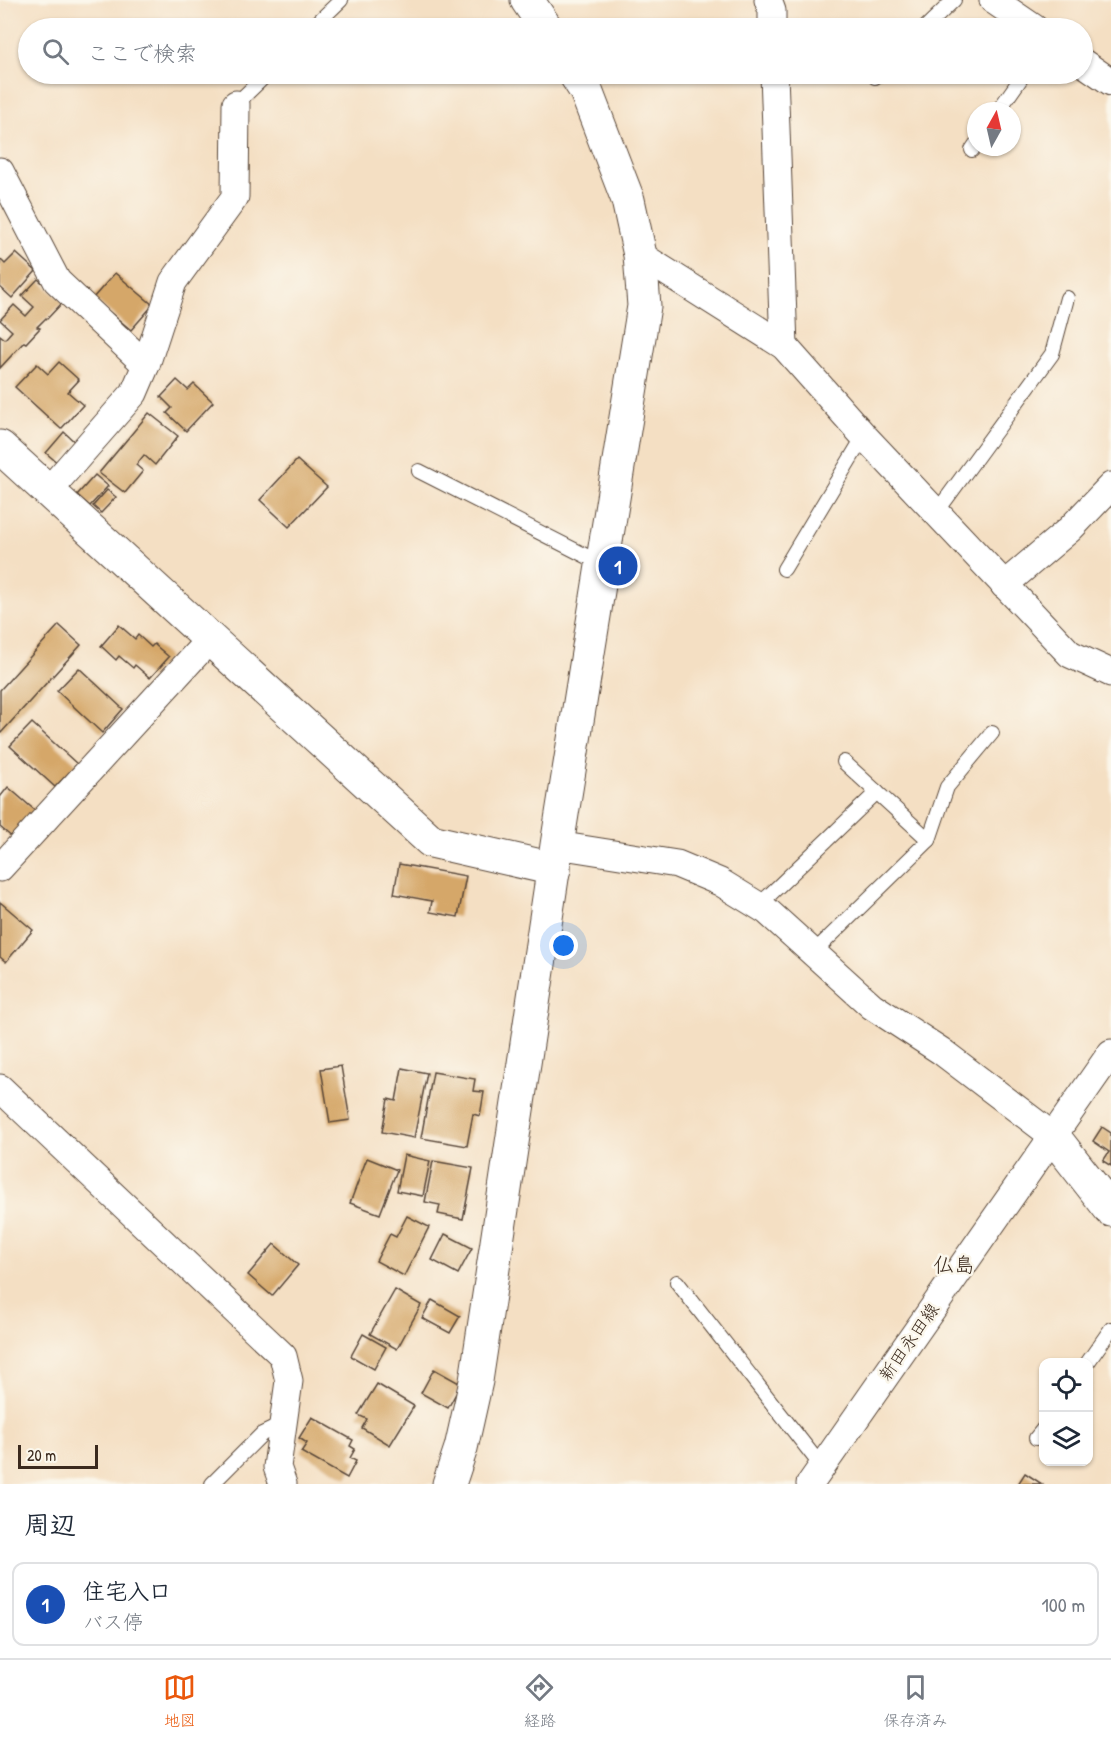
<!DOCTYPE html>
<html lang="ja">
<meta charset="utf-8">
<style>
:root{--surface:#fff;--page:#f6f6f7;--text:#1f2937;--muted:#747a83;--line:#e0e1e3;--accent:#ea580c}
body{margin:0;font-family:"Patrick Hand","Klee One",sans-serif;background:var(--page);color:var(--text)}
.controls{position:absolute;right:18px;bottom:18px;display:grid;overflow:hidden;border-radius:12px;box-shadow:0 2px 4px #0004}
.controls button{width:54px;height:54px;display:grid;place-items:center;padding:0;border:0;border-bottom:2px solid var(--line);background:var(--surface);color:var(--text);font:30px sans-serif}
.compass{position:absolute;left:967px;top:102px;width:54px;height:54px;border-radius:50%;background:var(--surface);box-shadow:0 2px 4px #0004;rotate:8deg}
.scale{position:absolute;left:18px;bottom:15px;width:80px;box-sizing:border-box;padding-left:6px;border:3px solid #3b2a1e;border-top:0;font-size:16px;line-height:21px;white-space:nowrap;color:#3b2a1e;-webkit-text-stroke:4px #fbf7ec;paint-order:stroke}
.you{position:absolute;left:564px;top:946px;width:21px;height:21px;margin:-15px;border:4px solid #fff;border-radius:50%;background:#1a73e8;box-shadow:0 0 0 9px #1a73e833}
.badge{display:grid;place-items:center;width:39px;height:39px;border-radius:50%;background:var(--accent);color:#fff;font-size:20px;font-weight:700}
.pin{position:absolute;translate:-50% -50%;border:3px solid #fff;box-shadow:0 2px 6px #0006}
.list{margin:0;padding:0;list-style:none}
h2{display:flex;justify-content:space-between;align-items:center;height:78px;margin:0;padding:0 24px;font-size:26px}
h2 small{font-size:20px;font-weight:400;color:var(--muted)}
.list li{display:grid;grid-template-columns:39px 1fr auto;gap:18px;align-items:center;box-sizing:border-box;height:84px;margin:0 12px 12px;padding:0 12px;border:2px solid var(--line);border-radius:12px}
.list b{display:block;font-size:22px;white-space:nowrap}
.list p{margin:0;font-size:20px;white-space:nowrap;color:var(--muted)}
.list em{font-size:20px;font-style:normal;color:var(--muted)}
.icon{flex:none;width:33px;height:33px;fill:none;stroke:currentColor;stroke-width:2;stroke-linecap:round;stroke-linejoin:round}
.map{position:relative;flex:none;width:1111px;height:1484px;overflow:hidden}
.search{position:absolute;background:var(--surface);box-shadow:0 2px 4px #0004;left:18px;right:18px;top:18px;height:66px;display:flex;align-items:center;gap:15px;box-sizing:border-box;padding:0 21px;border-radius:33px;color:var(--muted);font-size:22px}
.sheet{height:174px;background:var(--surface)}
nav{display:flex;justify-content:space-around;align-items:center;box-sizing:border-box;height:84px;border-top:2px solid var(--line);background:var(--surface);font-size:16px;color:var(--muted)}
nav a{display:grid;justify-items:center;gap:3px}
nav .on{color:var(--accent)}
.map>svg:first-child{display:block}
</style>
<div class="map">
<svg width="1111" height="1484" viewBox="0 0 1111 1484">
<rect width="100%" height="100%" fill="#fbf7ec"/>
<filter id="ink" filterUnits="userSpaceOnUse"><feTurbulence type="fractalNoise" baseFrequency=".0167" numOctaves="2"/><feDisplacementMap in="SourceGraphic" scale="12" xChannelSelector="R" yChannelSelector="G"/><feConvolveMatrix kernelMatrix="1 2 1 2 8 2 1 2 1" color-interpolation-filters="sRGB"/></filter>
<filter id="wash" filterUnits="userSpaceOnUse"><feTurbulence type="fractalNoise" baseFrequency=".008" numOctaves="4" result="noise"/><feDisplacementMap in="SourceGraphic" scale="24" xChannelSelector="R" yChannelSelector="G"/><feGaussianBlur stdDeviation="1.35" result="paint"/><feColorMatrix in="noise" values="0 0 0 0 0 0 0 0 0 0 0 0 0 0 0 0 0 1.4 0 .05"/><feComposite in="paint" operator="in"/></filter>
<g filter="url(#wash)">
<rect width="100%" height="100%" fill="#f4dfc3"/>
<g id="blocks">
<g fill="#d5a769">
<polygon points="16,253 36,271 12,298 0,287 0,259 5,264"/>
<polygon points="115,273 153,305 131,330 93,298"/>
<polygon points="38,279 63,302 47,319 46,318 37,327 40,328 26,343 24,342 0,368 0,335 5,339 12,331 0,320 14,305 26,316 34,307 22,296"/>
<polygon points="59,362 79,380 68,392 83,405 61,429 15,387 37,364 48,374"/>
<polygon points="177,380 188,390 194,384 213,402 186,431 167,413 172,408 161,397"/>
<polygon points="149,413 178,436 155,465 144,455 136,465 143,471 125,493 99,473"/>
<polygon points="64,432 77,444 59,464 46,453"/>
<polygon points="297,460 327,487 289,527 260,500"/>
<polygon points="95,475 108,486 90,506 77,495"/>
<polygon points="107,490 116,497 101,513 93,506"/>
<polygon points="59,625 81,645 0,734 0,690"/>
<polygon points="119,625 135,639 138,635 151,647 154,644 169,657 150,678 135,665 133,668 119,656 116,660 101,646"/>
<polygon points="79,668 123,709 102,733 57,691"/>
<polygon points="32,723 77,764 55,787 10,746"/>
<polygon points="8,787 38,813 14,839 0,827 0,797"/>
<polygon points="399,864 466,876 458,917 430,912 432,901 394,894"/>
<polygon points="0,902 33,930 6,962 0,957"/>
<polygon points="341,1066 350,1120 330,1123 321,1069"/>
<polygon points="402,1068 427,1073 414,1138 382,1132 388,1099 396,1101"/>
<polygon points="433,1072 475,1079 473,1091 484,1092 480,1116 473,1114 467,1146 421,1138"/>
<polygon points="1102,1127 1111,1133 1111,1166 1103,1161 1109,1152 1093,1141"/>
<polygon points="404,1155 430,1161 423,1196 397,1191"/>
<polygon points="367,1158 397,1170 380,1214 350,1203"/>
<polygon points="433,1161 473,1168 463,1219 438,1214 440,1205 425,1202"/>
<polygon points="407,1216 429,1227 404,1276 376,1261 390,1234 396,1237"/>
<polygon points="445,1234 472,1248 458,1274 432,1260"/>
<polygon points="274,1244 298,1265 272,1296 248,1275"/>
<polygon points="395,1290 421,1305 397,1349 370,1334"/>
<polygon points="432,1300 460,1316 450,1333 422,1318"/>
<polygon points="363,1334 386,1347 374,1369 351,1356"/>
<polygon points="434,1369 461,1384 448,1408 421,1393"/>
<polygon points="377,1384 414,1406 390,1445 362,1428 367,1419 358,1415"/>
<polygon points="312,1417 353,1440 350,1446 355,1449 350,1458 356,1461 347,1478 301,1452 307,1443 299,1438"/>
<polygon points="1025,1473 1042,1484 1018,1484"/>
</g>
</g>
</g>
<g filter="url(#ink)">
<use href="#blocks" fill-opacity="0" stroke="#574537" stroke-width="1.5"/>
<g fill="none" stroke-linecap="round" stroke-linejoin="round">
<g stroke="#574537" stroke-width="16">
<g id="lane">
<polyline points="312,28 341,0"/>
<polyline points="925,28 954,0"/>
<polyline points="875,77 879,74"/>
<polyline points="236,104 267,74"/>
<polyline points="998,111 1024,74"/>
<polyline points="972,150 976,144"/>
<polyline points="419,471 602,564"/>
<polyline points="936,513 1052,354 1067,298"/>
<polyline points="784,569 864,436"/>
<polyline points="844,762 929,840"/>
<polyline points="758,906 877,792"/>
<polyline points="813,953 929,840 947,787 992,733"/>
<polyline points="677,1282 822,1467"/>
<polyline points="1088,1362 1111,1329"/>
<polyline points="1036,1438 1044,1428"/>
<polyline points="212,1484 262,1434 283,1424"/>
</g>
</g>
<g stroke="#574537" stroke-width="29">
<g id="street">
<polyline points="768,0 772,11 772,28"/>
<polyline points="993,0 1034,28"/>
<polyline points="1082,62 1111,82"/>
<polyline points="774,74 784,346"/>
<polyline points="0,171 57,281 146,365"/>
<polyline points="640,255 784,346 864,436 1070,654 1111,673"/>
<polyline points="48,491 134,393 146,365 173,282 235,197 236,104"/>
<polyline points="1004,585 1070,529 1111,486"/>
<polyline points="557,845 677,864 720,882 767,911 872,1006 941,1051 1053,1136"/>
<polyline points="0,868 210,639"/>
<polyline points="0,1088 283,1356 289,1381 277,1467 283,1484"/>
<polyline points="810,1484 1111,1053"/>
</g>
</g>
<g stroke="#574537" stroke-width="35">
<g id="secondary">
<polyline points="527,0 546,28"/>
<polyline points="0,447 431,841 554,869"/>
<polyline points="1053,1136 1111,1210"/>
<polyline points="449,1484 461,1448 476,1381 557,845 644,306 640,255 628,200 586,91 575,74"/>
</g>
</g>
<use href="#lane" stroke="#fff" stroke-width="14"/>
<use href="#street" stroke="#fff" stroke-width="27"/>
<use href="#secondary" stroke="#fff" stroke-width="33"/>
</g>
</g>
<g text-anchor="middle" stroke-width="5" stroke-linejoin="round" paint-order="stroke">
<g font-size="18" fill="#3b2a1e" stroke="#fbf7ec">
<text transform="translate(909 1342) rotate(-55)" y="6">新田永田線</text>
</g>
<g font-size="21" fill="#3b2a1e" stroke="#fbf7ec">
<text x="954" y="1272">仏島</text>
</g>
</g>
</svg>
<div class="controls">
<button><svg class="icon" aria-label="locate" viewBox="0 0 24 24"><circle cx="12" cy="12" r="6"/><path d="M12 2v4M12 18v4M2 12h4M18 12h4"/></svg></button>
<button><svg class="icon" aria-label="layers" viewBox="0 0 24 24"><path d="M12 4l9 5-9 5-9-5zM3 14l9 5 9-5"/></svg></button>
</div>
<svg class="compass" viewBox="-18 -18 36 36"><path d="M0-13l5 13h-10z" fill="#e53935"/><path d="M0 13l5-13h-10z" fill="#747a83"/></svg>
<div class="scale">20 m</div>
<div class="you"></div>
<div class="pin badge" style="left:618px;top:566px;background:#1a4fb4">1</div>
<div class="search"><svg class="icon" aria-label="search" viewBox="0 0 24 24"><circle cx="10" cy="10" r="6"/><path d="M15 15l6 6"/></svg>ここで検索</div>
</div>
<section class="sheet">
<h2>周辺<small></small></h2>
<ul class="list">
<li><span class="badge" style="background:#1a4fb4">1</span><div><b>住宅入口</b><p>バス停</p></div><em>100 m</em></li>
</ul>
</section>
<nav>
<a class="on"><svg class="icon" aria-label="map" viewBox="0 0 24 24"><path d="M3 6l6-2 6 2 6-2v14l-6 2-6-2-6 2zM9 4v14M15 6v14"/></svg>地図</a>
<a><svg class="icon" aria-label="directions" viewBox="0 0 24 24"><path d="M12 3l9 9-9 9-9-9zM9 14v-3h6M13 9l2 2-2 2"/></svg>経路</a>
<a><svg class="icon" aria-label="saved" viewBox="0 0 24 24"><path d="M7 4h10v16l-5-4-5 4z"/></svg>保存済み</a>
</nav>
